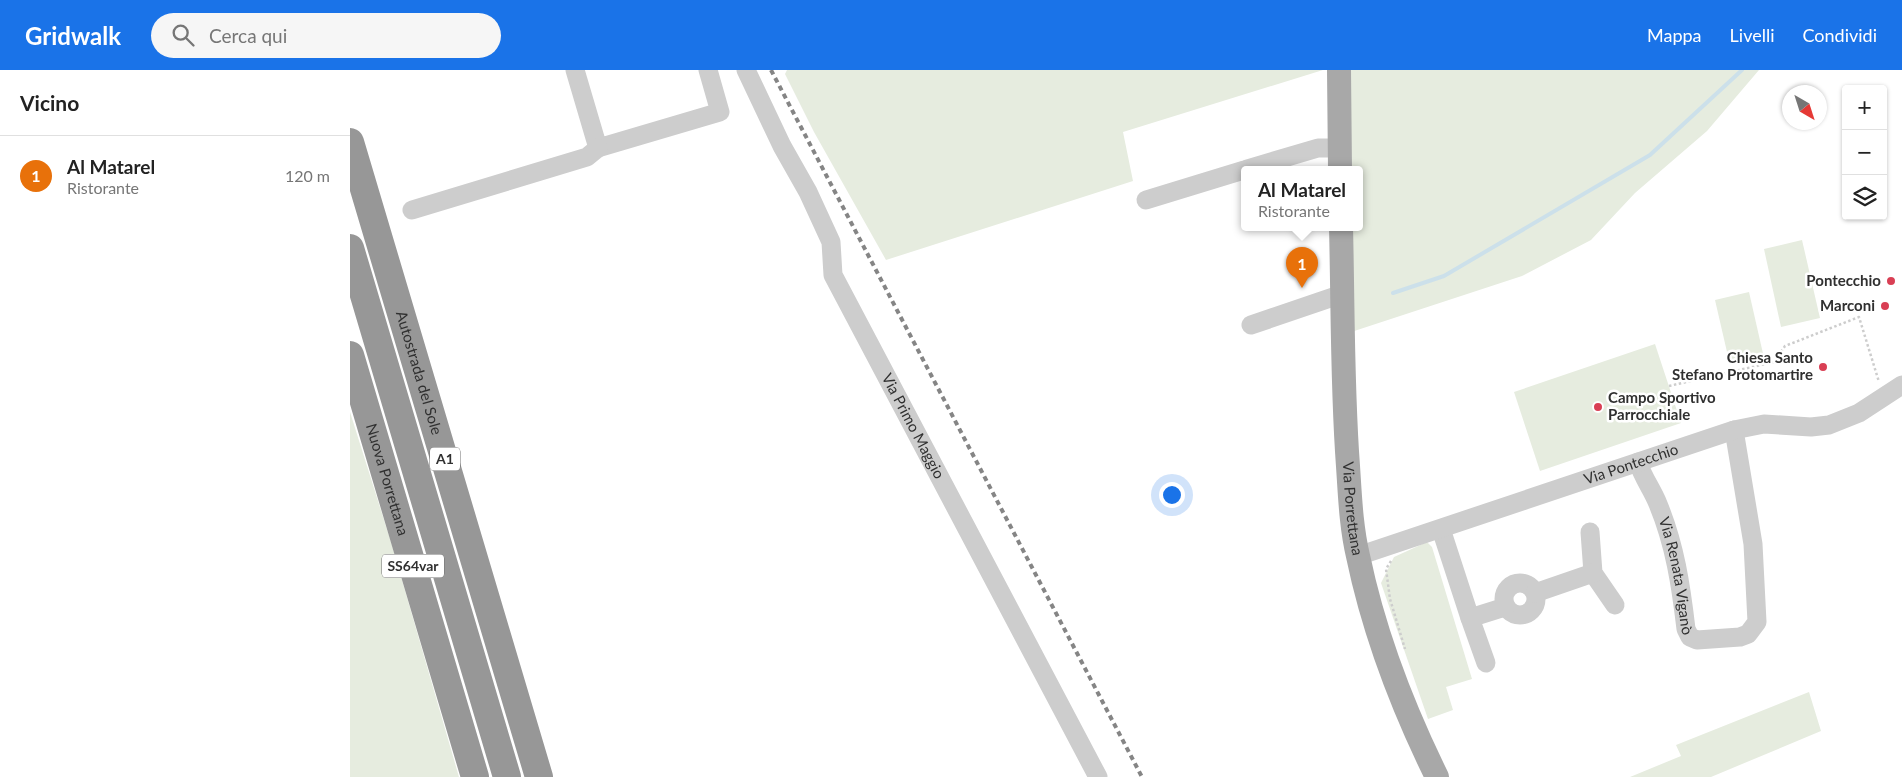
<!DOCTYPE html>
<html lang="it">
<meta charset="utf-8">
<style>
:root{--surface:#fff;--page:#f6f6f6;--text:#222;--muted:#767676;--line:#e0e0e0;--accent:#1a73e8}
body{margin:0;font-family:Lato,sans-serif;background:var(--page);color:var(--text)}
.controls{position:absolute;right:15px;top:15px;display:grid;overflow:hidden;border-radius:5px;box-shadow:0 1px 4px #0004}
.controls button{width:45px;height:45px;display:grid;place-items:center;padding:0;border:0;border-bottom:1px solid var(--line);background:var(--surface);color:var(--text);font:25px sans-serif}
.compass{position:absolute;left:1432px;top:15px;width:45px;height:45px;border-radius:50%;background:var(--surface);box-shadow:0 1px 4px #0004;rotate:141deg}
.you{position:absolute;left:821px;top:424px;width:18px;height:18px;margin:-12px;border:4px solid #fff;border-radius:50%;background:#1a73e8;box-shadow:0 0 0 8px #1a73e833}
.badge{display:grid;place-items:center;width:32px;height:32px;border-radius:50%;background:var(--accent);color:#fff;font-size:16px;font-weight:700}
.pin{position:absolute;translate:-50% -41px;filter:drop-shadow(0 1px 2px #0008)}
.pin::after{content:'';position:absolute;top:26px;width:18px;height:15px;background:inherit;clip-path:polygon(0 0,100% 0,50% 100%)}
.popup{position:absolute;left:891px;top:96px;width:122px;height:65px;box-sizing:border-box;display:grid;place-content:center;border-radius:5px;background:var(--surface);filter:drop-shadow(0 1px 4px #0005);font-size:16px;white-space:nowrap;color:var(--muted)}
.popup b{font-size:19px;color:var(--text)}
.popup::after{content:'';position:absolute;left:50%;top:100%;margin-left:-10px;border:10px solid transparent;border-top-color:var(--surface)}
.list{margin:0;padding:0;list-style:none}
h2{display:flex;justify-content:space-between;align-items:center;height:65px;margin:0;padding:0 20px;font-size:21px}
h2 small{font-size:16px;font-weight:400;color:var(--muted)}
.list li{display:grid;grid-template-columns:32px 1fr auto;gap:15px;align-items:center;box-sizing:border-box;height:80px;padding:0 20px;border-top:1px solid var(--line)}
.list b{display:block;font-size:19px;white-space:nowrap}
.list p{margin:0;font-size:16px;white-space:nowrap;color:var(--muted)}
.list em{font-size:16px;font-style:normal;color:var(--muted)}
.icon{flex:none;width:28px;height:28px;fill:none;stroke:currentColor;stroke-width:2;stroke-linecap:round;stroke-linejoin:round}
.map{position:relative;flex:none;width:1552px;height:707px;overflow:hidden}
header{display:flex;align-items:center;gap:30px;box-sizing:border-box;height:70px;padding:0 25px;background:var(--accent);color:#fff}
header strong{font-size:24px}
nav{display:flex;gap:28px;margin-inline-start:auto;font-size:18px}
.search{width:350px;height:45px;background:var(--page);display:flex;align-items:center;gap:12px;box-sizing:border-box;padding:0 18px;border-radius:28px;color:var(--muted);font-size:19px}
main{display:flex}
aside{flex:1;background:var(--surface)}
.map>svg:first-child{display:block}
</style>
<header>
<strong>Gridwalk</strong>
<div class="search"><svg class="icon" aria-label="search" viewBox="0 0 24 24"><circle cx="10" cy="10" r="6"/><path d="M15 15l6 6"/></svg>Cerca qui</div>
<nav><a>Mappa</a><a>Livelli</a><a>Condividi</a></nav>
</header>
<main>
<aside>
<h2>Vicino<small></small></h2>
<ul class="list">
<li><span class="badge" style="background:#e8710a">1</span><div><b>Al Matarel</b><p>Ristorante</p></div><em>120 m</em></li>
</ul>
</aside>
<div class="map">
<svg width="1552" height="707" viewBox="0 0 1552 707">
<rect width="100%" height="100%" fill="#fff"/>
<g fill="#e6ecdf">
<polygon points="437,0 973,0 773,62 783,111 536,190 464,62 435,4"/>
<polygon points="985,0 1409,0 1357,61 1285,123 1241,170 1172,206 989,266 984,157 1010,157 1010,99 984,99"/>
<polygon points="1452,170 1470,248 1431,257 1414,179"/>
<polygon points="1399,222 1414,288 1380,295 1365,230"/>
<polygon points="1305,274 1331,353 1190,401 1164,322"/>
<polygon points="0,342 41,472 109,707 0,707"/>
<polygon points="1077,472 1082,477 1122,609 1096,617 1103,640 1078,649 1031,513 1044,487"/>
<polygon points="1459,622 1471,661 1361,707 1280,707 1331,686 1326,675"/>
</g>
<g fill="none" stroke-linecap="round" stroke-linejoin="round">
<polyline stroke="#cce0ea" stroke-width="4" points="1043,223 1094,206 1300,85 1392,0"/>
<g stroke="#cdcdcd" stroke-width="2.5" stroke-dasharray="2.5 2.5" stroke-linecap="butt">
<polyline points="1319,316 1424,292 1435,276 1509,247 1529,312"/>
<polyline points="1041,491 1036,499 1040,529 1055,579"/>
</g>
<g stroke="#cdcdcd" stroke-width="19">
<polyline points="225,0 248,78 370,42 358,0"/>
<path id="s1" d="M396,0L432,76L458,122L481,172L483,205L748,707"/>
<polyline points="897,99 968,78 989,78"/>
<polyline points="796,130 894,100"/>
<polyline points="62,140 237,87 248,78"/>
<polyline points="901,255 992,224"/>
<path id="s2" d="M1288,392C1293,408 1302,419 1308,434C1325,475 1331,516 1336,559L1340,567L1347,570L1390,567L1398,564L1407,552L1403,474L1384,360"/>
<polyline points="1091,459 1120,548"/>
<polyline points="1240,462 1243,503 1265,535"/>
<path id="s3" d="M1008,486L1384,360L1414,354L1461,357L1479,355L1509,343L1552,315"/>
<circle cx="1170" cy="529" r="16"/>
<polyline points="1185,523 1243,503"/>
<polyline points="1136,593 1120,548 1155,537"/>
</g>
<g stroke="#a8a8a8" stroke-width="24">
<polyline points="989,0 990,99"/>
<path id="s4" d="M991,157C993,236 992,316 998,396C1000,426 1001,456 1008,486C1024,563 1052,636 1087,707"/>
</g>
<g stroke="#979797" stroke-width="28">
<path id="s5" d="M0,72L189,707"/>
<polyline points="0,178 157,707"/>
<path id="s6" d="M0,285L125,707"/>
</g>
<polyline stroke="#858585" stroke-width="4" stroke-dasharray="5 4" stroke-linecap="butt" points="421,0 792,707"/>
</g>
<g fill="#d93f54" stroke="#fff" stroke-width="2">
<circle cx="1541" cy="211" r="5"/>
<circle cx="1535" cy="236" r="5"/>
<circle cx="1473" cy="297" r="5"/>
<circle cx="1248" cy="337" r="5"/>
</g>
<g text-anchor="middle" stroke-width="5" stroke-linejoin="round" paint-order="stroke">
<g fill="#fff" stroke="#6e6e6e" stroke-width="1">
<rect x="80" y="377.5" width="30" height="23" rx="4"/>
<rect x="32" y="484.5" width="62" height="23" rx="4"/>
</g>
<g font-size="14" font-weight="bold" fill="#303030">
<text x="95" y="394">A1</text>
<text x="63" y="501">SS64var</text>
</g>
<g font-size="15" font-weight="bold" fill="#303030" stroke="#fff" text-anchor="end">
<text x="1531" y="216">Pontecchio</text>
<text x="1525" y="241">Marconi</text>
<text x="1463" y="293">Chiesa Santo<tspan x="1463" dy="17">Stefano Protomartire</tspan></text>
<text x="1258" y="333" text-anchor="start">Campo Sportivo<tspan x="1258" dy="17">Parrocchiale</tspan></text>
</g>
<g font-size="15" fill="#303030" stroke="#fff">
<text dy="5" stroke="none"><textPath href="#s5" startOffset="241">Autostrada del Sole</textPath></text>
<text dy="5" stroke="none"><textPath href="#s1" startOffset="396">Via Primo Maggio</textPath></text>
<text dy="5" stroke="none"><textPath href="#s3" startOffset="288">Via Pontecchio</textPath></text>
<text dy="5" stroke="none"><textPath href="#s6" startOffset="130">Nuova Porrettana</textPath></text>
<text dy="5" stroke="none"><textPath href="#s4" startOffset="282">Via Porrettana</textPath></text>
<text dy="5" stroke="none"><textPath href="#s2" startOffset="121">Via Renata Viganò</textPath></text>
</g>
</g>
</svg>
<div class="controls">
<button>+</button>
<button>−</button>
<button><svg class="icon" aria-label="layers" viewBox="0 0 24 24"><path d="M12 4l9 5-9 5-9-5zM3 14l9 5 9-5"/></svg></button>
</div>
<svg class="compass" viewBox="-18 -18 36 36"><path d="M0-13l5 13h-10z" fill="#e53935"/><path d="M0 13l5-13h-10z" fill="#767676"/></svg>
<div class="you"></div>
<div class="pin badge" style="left:952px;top:218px;background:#e8710a">1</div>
<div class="popup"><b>Al Matarel</b>Ristorante</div>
</div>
</main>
